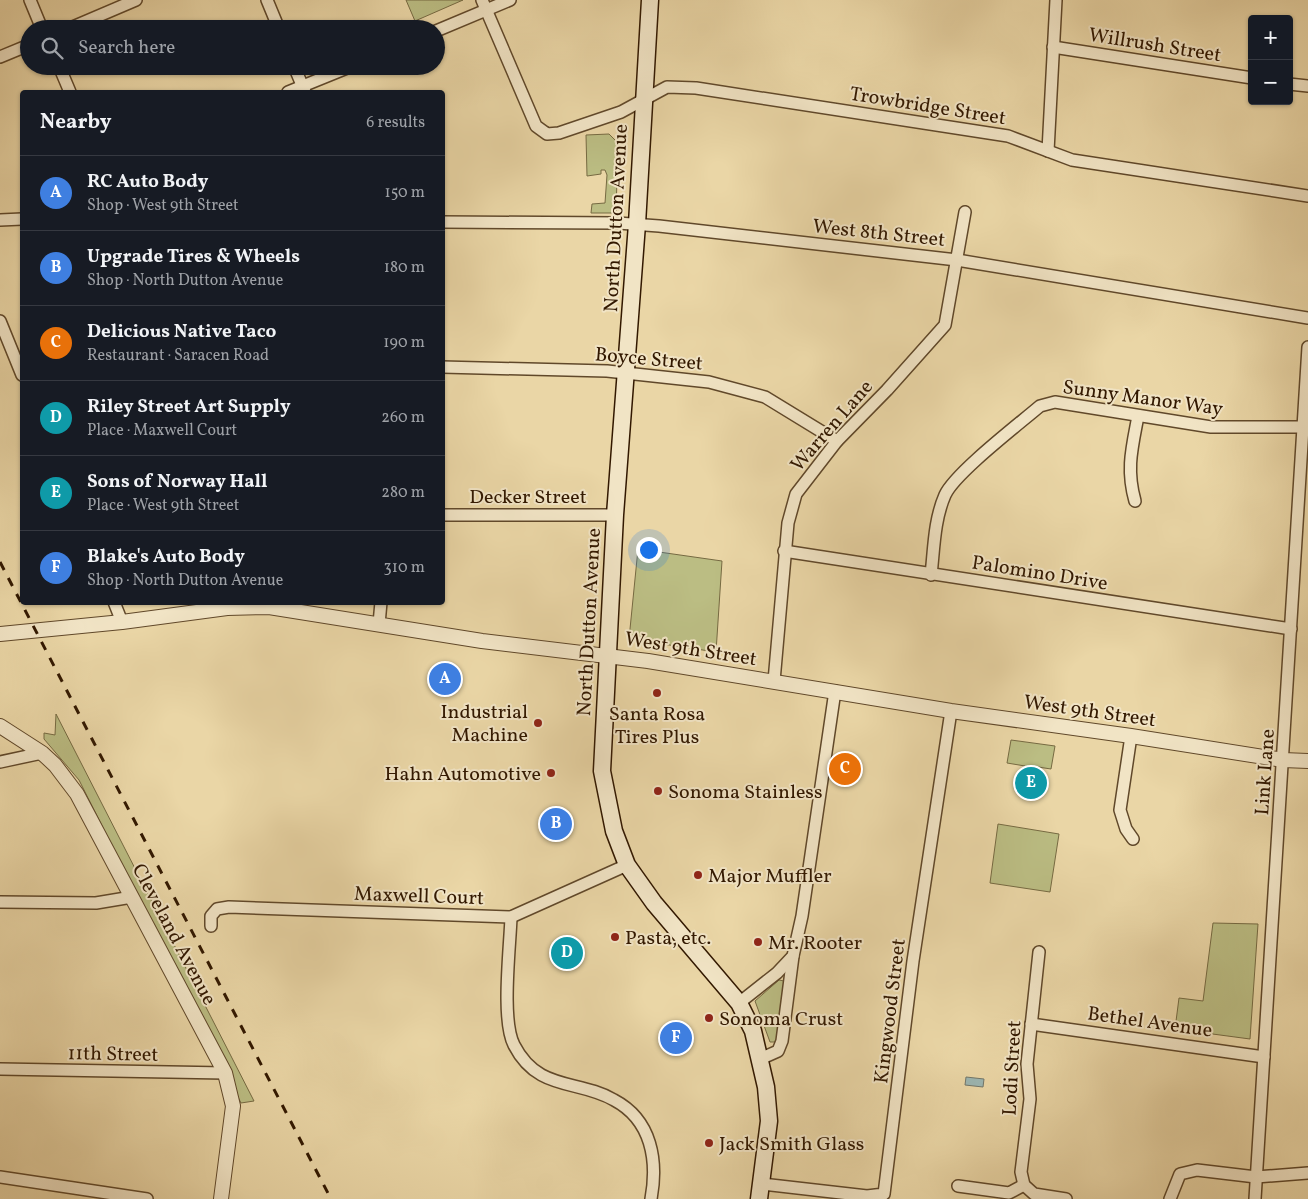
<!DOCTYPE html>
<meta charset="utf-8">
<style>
:root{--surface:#171b24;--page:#242831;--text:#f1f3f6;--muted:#9ea1a6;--line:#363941;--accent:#2563eb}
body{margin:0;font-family:Vollkorn,serif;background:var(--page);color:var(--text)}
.controls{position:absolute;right:15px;top:15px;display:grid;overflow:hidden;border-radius:5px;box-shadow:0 1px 4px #0004}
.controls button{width:45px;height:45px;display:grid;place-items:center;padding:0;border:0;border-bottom:1px solid var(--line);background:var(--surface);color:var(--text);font:25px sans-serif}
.you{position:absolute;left:648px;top:549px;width:18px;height:18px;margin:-12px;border:4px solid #fff;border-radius:50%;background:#1a73e8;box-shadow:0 0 0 8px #1a73e833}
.badge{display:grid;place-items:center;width:32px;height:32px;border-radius:50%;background:var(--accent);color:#fff;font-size:16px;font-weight:700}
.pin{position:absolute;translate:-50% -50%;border:2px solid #fff;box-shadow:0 1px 5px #0006}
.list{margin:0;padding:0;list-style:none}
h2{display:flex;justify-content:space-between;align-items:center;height:65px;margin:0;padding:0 20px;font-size:21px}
h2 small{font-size:16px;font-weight:400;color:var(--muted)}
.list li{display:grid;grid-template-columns:32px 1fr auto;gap:15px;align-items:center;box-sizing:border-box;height:75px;padding:0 20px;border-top:1px solid var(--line)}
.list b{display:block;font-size:19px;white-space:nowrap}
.list p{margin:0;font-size:16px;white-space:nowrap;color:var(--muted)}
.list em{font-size:16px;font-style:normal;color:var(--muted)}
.icon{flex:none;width:28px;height:28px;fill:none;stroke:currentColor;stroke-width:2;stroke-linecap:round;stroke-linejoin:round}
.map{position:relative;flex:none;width:1308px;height:1199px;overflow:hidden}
.search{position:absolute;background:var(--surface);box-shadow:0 1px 4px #0004;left:20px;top:20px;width:425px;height:55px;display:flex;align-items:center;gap:12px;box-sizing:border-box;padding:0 18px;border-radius:28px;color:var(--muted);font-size:19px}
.panel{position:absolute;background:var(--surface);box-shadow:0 1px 4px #0004;left:20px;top:90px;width:425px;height:515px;border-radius:5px}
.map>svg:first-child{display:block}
</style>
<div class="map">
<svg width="1308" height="1199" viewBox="0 0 1308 1199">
<rect width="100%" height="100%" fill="#ead6a6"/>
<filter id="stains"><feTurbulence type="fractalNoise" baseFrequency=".004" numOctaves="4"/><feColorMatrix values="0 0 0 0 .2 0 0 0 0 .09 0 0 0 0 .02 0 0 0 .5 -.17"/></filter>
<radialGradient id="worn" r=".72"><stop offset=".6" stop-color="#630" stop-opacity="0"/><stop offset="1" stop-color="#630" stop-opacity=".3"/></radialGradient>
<g fill="#bbbd83" stroke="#766a42">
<polygon points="406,0 463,0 415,21"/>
<polygon points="609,134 618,143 616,213 591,213 592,204 605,203 607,175 605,170 601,170 601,174 587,176 586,135"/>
<polygon points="638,549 722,561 716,652 629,639"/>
<polygon points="56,714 254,1101 241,1103 79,780 44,739 44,733 55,735"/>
<polygon points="1011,740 1055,746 1051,769 1038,767 1037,774 1024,772 1025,766 1007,763"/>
<polygon points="998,824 1059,834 1050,892 990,883"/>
<polygon points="1213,923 1258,924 1250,1039 1175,1029 1179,998 1203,1001"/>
<polygon points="779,980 784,981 776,1042 770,1042 755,1001"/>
</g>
<polygon fill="#9cb6b2" stroke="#72776b" points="966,1077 984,1079 983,1087 965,1085"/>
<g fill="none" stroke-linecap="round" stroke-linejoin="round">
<g stroke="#60482a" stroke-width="14">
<g id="minor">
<polyline points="30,0 42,29"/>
<polyline points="267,0 279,29"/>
<polyline points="482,0 536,126 547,134 559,133 621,112 667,87 696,88 1008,136 1072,160 1308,196"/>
<polyline points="68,29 136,0"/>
<polyline points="436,31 510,0"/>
<polyline points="1053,47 1252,78"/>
<polyline points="0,57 29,45"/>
<polyline points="59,66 70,92"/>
<polyline points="294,66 305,92"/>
<polyline points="1289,84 1308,86"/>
<polyline points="288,92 352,66"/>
<polyline points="1048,151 1056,0"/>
<polyline points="0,220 22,219"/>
<polyline points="442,222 618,223 659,226 957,260 1308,318"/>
<polyline points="0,321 22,375"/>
<polyline points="442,367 607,371 709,382 765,397 837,441"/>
<path d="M1135,501C1126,469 1132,448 1138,416"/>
<polyline points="442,515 615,515"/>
<polyline points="784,551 1291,629"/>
<path d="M931,575C934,549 934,520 945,495C955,473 1019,424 1040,406L1055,402L1211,427H1303"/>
<polyline points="114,602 122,622"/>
<polyline points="379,624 381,602"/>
<polyline points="774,681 788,523 796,494 837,441 887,390 945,325 965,212"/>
<polyline points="1131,736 1120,810 1126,829 1133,839"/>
<polyline points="0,762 42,753"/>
<polyline points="0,902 96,903 132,897"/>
<path d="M511,917C510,948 501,1020 514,1045C538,1092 578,1079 614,1100C652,1120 658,1161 651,1199"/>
<polyline points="211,926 211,916 217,909 229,907 511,917 627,865"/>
<polyline points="1039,952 1027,1064 1030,1099 1021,1172 1024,1185 1034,1194 1066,1199"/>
<polyline points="739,1003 777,973 793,956 802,916 835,691"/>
<polyline points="1031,1024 1264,1057"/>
<polyline points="760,1059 778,1051 782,1041 793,956"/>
<polyline points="0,1069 225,1073"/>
<polyline points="0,1177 147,1199"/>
<polyline points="762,1184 867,1196 884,1194 913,961 951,711"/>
<polyline points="958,1186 1009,1193 1024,1185"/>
<polyline points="1170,1199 1180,1174 1197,1170 1256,1177 1308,1173"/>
<polyline points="1255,1199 1308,347"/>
</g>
</g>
<g stroke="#60482a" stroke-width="16">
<g id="tertiary">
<polyline points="0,634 122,622 227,608 269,607 482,641 648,661 951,711 1131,736 1283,760 1308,761"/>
<polyline points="0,726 42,753 55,765 77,794 225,1073 233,1106 221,1199"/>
</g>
</g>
<g stroke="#321800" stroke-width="19">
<polyline id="secondary" points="650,0 637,224 615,515 602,771 614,831 627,865 654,903 739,1003 753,1031 766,1087 769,1121 759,1199"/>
</g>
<use href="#minor" stroke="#f1e4c5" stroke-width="11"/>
<use href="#tertiary" stroke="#f1e4c5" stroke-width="14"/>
<use href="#secondary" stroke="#f1e4c5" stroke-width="16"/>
<polyline stroke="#321800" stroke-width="3" stroke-dasharray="9 9" stroke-linecap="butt" points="0,562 331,1199"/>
</g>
<g fill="#8f2418" stroke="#f1e4c5" stroke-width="2">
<circle cx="657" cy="693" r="5"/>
<circle cx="538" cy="723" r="5"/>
<circle cx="551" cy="773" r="5"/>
<circle cx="658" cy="791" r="5"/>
<circle cx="698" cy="875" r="5"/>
<circle cx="615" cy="937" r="5"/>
<circle cx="758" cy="942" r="5"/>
<circle cx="709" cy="1018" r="5"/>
<circle cx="709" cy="1143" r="5"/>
</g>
<g text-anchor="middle" stroke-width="4" stroke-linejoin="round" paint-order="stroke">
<g font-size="20" fill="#321800" stroke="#f1e4c5">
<text transform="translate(1155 44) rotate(9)" y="7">Willrush Street</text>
<text transform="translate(928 105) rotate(9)" y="7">Trowbridge Street</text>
<text transform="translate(615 218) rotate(-87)" y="7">North Dutton Avenue</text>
<text transform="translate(879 232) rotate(6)" y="7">West 8th Street</text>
<text transform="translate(649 358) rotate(5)" y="7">Boyce Street</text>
<text transform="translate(1143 397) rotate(8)" y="7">Sunny Manor Way</text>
<text transform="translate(831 425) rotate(-49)" y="7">Warren Lane</text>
<text x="528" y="503">Decker Street</text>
<text transform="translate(1040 572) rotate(9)" y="7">Palomino Drive</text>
<text transform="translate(588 622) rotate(-87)" y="7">North Dutton Avenue</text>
<text transform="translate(691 648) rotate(9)" y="7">West 9th Street</text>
<text transform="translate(1090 710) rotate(8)" y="7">West 9th Street</text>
<text transform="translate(1264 772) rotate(-86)" y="7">Link Lane</text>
<text transform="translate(419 895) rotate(2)" y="7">Maxwell Court</text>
<text transform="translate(175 934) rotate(62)" y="7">Cleveland Avenue</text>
<text transform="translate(889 1011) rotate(-83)" y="7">Kingwood Street</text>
<text transform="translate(1150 1021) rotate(8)" y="7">Bethel Avenue</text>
<text transform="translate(113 1053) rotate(1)" y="7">11th Street</text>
<text transform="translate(1011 1068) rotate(-87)" y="7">Lodi Street</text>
</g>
<g font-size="20" fill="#321800" stroke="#f1e4c5" text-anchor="start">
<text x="528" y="718" text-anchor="end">Industrial<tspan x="528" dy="23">Machine</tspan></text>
<text x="657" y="720" text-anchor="middle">Santa Rosa<tspan x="657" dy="23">Tires Plus</tspan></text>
<text x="541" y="780" text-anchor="end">Hahn Automotive</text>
<text x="668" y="798">Sonoma Stainless</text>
<text x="708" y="882">Major Muffler</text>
<text x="625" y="944">Pasta, etc.</text>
<text x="768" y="949">Mr. Rooter</text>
<text x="719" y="1025">Sonoma Crust</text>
<text x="719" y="1150">Jack Smith Glass</text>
</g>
</g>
<rect width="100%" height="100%" filter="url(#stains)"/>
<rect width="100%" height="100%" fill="url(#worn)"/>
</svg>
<div class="controls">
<button>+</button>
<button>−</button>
</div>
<div class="you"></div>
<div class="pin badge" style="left:445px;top:679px;background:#3f7fe0">A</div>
<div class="pin badge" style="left:556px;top:824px;background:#3f7fe0">B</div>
<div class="pin badge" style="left:845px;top:769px;background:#e8710a">C</div>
<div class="pin badge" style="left:567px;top:953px;background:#0f9aa8">D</div>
<div class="pin badge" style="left:1031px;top:783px;background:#0f9aa8">E</div>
<div class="pin badge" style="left:676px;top:1038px;background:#3f7fe0">F</div>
<div class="search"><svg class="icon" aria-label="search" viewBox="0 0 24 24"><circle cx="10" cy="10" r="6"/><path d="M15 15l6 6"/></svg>Search here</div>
<section class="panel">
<h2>Nearby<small>6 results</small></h2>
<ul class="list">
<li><span class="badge" style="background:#3f7fe0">A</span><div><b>RC Auto Body</b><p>Shop · West 9th Street</p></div><em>150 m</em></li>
<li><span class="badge" style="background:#3f7fe0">B</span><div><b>Upgrade Tires &amp; Wheels</b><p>Shop · North Dutton Avenue</p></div><em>180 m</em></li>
<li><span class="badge" style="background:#e8710a">C</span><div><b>Delicious Native Taco</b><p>Restaurant · Saracen Road</p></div><em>190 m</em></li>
<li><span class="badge" style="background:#0f9aa8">D</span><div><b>Riley Street Art Supply</b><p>Place · Maxwell Court</p></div><em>260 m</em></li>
<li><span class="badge" style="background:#0f9aa8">E</span><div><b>Sons of Norway Hall</b><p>Place · West 9th Street</p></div><em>280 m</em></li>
<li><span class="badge" style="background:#3f7fe0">F</span><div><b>Blake's Auto Body</b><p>Shop · North Dutton Avenue</p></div><em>310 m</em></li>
</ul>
</section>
</div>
